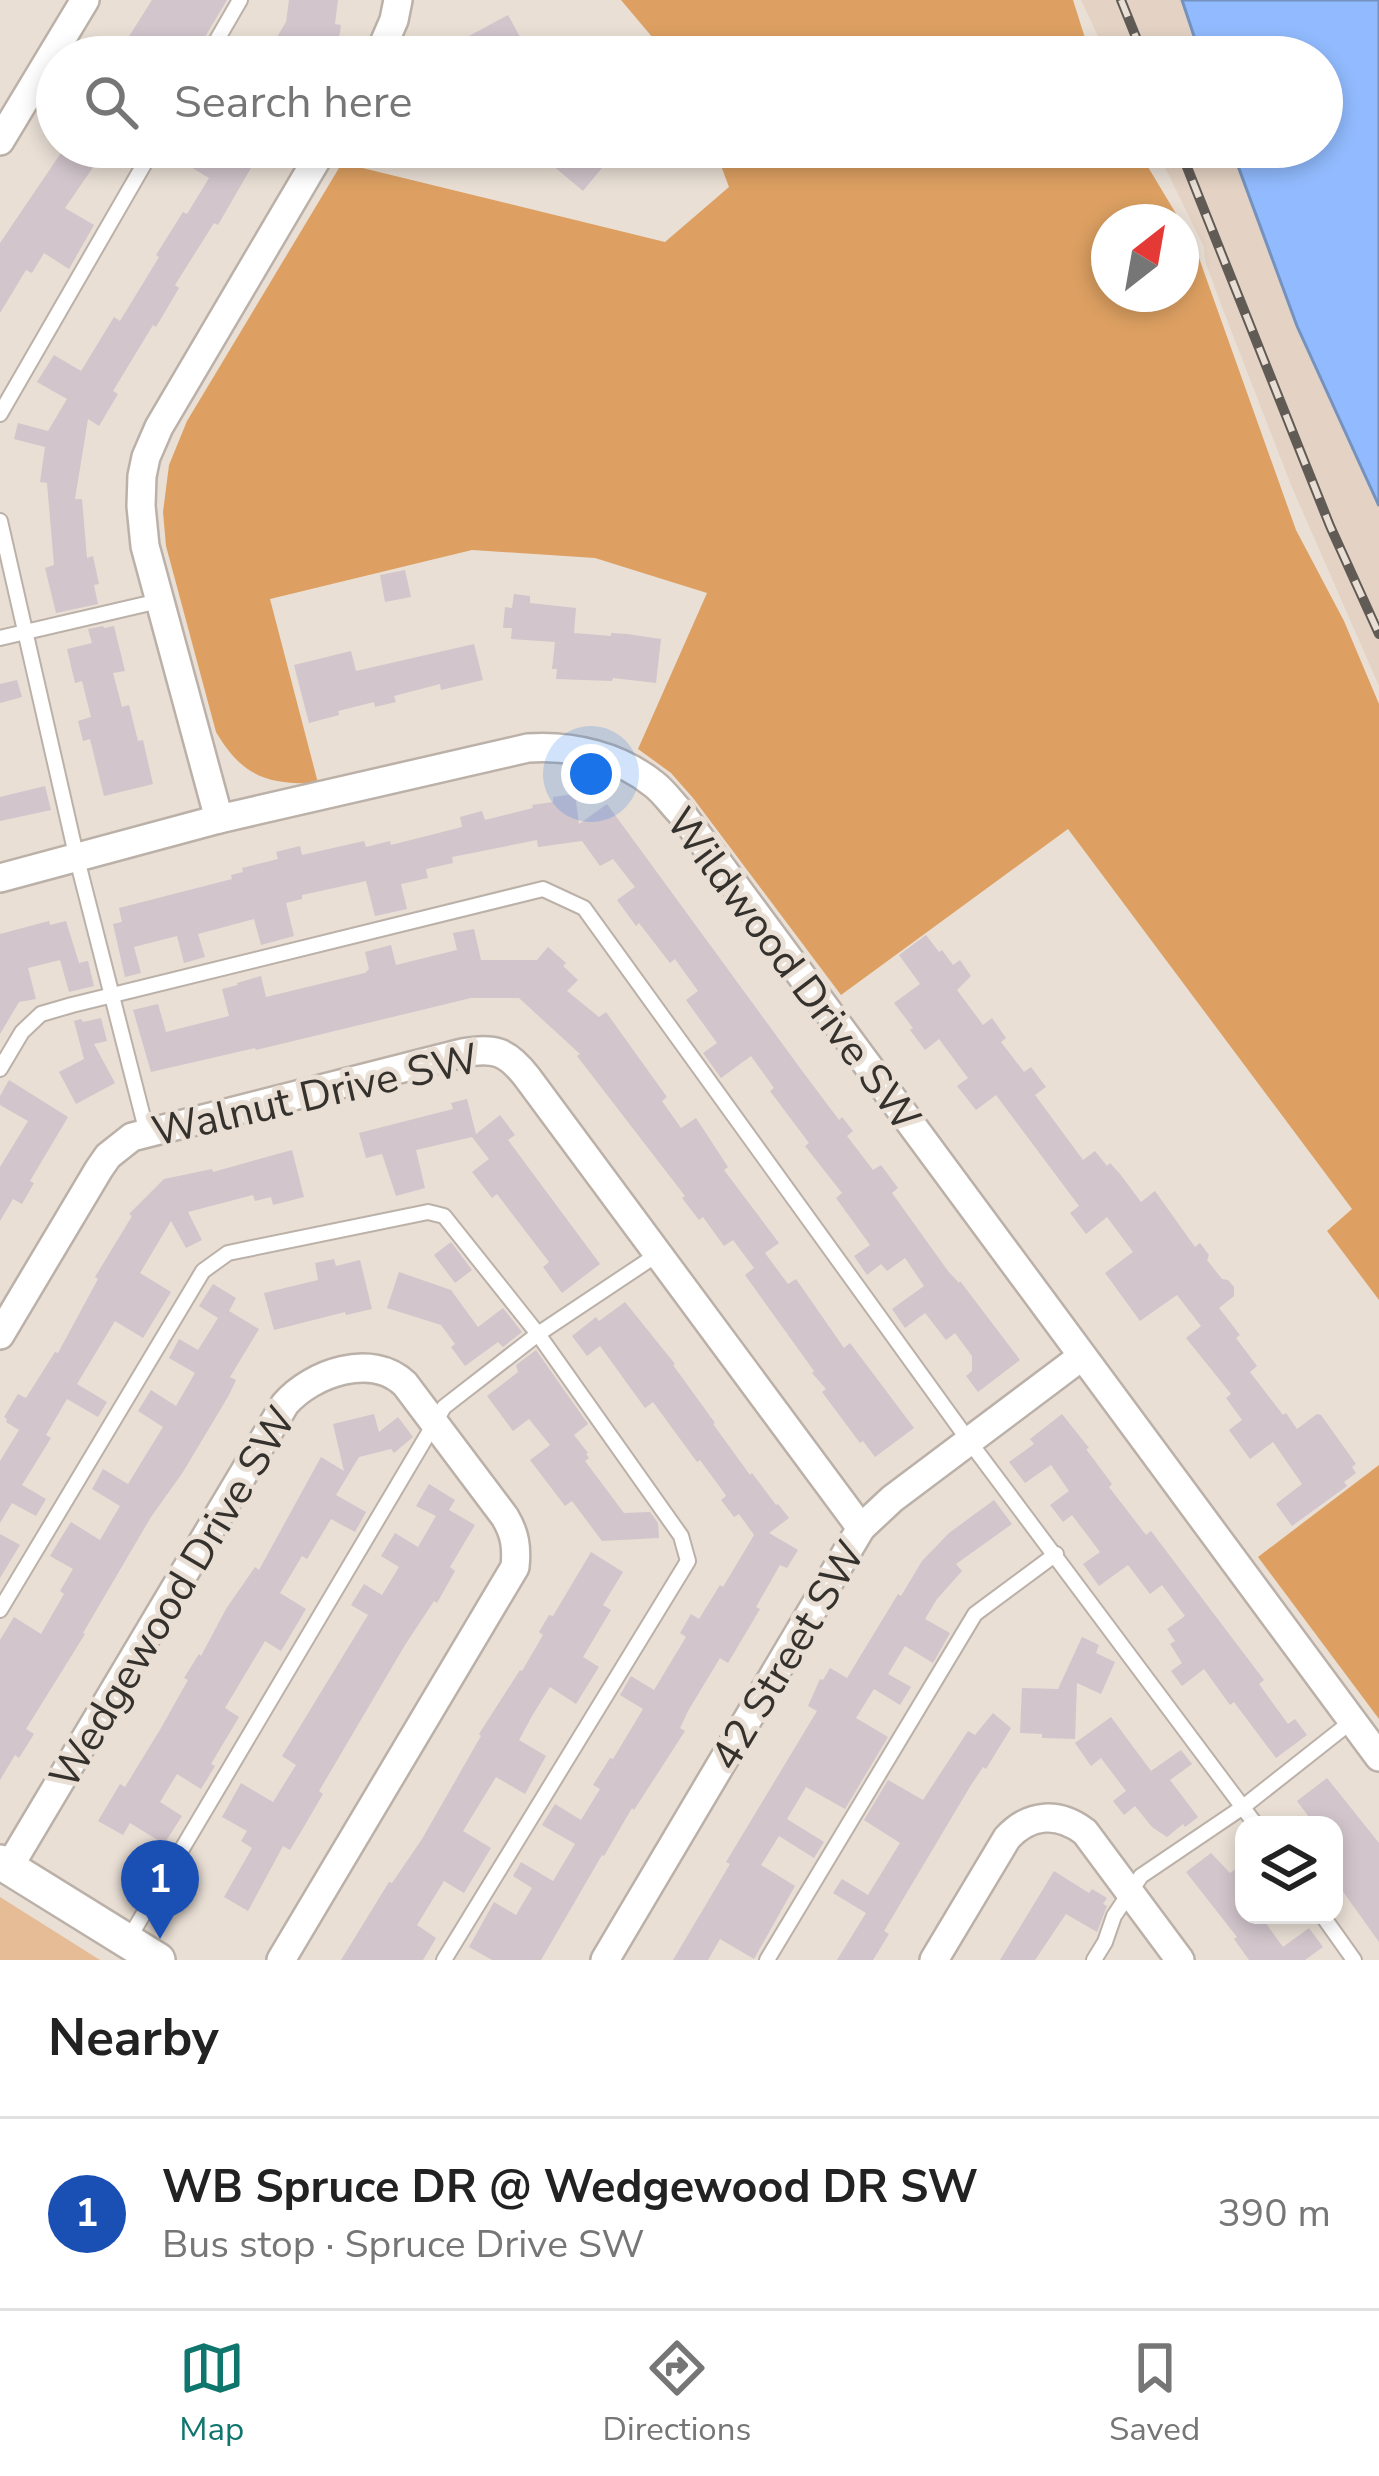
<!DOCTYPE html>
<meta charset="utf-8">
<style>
:root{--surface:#fff;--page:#f2f2f2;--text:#222;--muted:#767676;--line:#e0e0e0;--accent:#0f766e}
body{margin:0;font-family:"Nunito Sans",sans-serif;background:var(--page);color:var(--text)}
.controls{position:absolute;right:36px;bottom:36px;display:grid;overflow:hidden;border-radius:24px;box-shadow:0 6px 18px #0003}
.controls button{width:108px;height:108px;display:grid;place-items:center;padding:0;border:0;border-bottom:3px solid var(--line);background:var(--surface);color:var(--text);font:60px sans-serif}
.compass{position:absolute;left:1091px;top:204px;width:108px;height:108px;border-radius:50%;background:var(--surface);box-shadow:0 6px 18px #0003;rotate:31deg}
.you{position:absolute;left:591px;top:774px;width:42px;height:42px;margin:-30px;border:9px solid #fff;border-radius:50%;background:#1a73e8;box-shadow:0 0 0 18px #1a73e833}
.badge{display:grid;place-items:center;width:78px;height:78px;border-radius:50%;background:var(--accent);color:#fff;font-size:39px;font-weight:700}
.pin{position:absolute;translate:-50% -99px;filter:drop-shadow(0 3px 6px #0008)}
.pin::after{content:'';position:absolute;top:63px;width:42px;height:36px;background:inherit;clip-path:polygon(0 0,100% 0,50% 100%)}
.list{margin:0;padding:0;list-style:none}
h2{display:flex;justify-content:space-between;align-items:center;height:156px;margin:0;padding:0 48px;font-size:51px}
h2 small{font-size:39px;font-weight:400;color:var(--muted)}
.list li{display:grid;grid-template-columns:78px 1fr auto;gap:36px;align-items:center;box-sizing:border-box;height:192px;padding:0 48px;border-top:3px solid var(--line)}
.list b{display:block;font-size:45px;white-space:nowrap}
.list p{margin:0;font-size:39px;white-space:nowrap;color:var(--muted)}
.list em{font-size:39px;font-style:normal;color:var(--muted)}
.icon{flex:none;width:66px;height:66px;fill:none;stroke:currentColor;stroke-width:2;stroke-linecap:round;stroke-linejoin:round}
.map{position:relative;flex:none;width:1379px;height:1960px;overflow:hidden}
.search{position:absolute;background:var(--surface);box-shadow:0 6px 18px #0003;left:36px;right:36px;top:36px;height:132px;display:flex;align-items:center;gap:30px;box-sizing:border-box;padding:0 42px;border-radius:66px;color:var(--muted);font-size:45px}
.sheet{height:348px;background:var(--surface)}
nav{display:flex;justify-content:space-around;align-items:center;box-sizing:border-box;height:168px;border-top:3px solid var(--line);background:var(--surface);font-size:33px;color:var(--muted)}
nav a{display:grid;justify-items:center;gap:6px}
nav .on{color:var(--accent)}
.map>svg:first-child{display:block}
</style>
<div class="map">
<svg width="1379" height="1960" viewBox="0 0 1379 1960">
<rect width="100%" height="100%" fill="#e9dfd5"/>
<g fill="#e4d3c4">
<polygon points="1081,0 1182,0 1201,57 1108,57"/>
<polygon points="1155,147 1231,147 1297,326 1379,506 1379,686 1291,485 1222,307 1205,261 1204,247"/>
</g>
<polygon fill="#e5bc95" points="0,1897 100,1960 0,1960"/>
<g fill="#dda062">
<polygon points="621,0 1073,0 1091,57 669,57"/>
<path d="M714,147H1136L1181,222H1109V294H1181V222L1194,244L1296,530L1344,621L1379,704V1300L1327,1231L1352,1209L1068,829L841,995L693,798L671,773L638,749L707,593L595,558L472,550L270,599L318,783C267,785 242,776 216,732L166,546L163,512L169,465L187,421L342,163L665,242L729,187Z"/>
<polygon points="1379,1465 1379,1719 1258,1557"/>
</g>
<polygon fill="#91bbfe" stroke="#7592bf" stroke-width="3" points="1182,0 1379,0 1379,506 1297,326 1231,147 1322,147 1322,57 1201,57"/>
<g fill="#d2c5cc">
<polygon points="152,0 227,0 193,57 116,57"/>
<polygon points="289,0 338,0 335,24 341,25 336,57 265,57 286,22"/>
<polygon points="508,15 531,57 480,57 469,36"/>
<polygon points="65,147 107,147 65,208 94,225 69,269 44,253 32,273 26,270 0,313 0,243"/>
<polygon points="165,147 201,147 220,158 228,147 263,147 218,225 214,223 175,285 179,288 156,327 153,325 113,391 118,394 99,426 88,419 75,499 82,499 87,558 93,556 99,584 94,585 98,604 56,613 45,568 54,565 47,483 40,482 45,447 14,439 18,423 48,431 67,399 37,382 54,355 81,371 114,317 120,321 159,257 156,255 183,212 187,214 209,178 164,151"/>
<polygon points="566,147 619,147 583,191 552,165"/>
<polygon points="405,570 411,597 385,602 380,575"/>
<polygon points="514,594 530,596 530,603 576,608 574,633 611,636 611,633 627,634 661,639 656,683 613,678 612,681 556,679 557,669 552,669 555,642 511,639 512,628 503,628 505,607 512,608"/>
<polygon points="103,626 104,628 114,626 125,671 113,673 122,707 129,705 138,741 143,740 153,784 104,796 90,739 83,741 78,721 91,717 82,681 75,683 67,649 92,643 88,629"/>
<polygon points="474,644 483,680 441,690 440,684 394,696 396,702 375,707 374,702 338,711 339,715 309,723 294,665 351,651 356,671"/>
<polygon points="17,680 22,697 0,703 0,684"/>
<polygon points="45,786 51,810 0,821 0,797"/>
<polygon points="575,794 579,824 607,804 800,1068 839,1120 842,1117 853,1131 847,1136 873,1170 881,1165 898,1188 892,1193 948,1271 959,1283 960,1281 1020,1360 978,1392 966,1376 972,1371 972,1356 955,1333 946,1340 925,1313 905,1328 892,1309 924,1286 905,1258 887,1271 881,1264 867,1275 854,1256 870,1245 836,1198 842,1193 805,1146 809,1143 770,1091 774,1088 751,1056 721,1078 703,1053 717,1043 686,1000 698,991 675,959 670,963 639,923 636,926 617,900 635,887 613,859 600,866 582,841 538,847 537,840 452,857 453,863 426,869 428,878 401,884 407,909 375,916 366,881 302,895 302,899 286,903 294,936 261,945 254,919 198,934 205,957 184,963 177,936 134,947 141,973 125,977 113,924 122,922 119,908 232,879 231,875 243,872 242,868 278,859 276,852 300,846 302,855 364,841 366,847 390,841 391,845 462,827 460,817 482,811 485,820 533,808 532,805 553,802 553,797"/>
<polygon points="49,921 50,925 66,921 79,963 88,961 94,986 69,992 60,960 28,968 36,999 19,1002 0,1034 0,934"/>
<polygon points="474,929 481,960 537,960 548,947 566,963 563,966 578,980 567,991 599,1017 606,1012 659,1086 667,1097 662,1101 681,1128 696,1118 728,1167 724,1170 779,1243 765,1253 788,1284 796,1279 844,1348 850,1343 914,1428 875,1457 863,1441 860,1443 822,1392 826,1389 812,1373 814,1371 745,1275 754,1268 733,1240 724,1246 703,1217 699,1220 682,1198 685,1196 577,1056 580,1054 519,998 471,998 256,1050 255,1048 151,1072 133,1010 158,1004 166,1032 229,1016 222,989 238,985 237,983 261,976 266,997 365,973 369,969 365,952 391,945 396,965 457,950 453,933"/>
<polygon points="926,935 939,952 942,950 953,965 960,960 971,976 957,990 983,1025 992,1018 1006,1038 1001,1042 1024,1072 1031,1067 1046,1087 1035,1095 1083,1160 1095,1151 1107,1166 1110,1163 1120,1174 1141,1202 1155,1191 1195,1247 1200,1243 1209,1255 1207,1260 1222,1279 1228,1280 1234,1287 1234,1296 1219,1308 1240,1335 1236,1338 1257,1366 1250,1372 1283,1415 1286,1413 1297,1429 1317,1414 1321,1415 1356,1464 1352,1467 1356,1473 1344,1482 1347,1486 1292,1526 1276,1504 1302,1484 1273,1442 1250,1459 1229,1430 1242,1420 1226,1398 1231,1394 1186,1338 1201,1326 1177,1295 1140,1321 1105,1273 1133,1252 1107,1217 1086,1234 1070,1213 1079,1206 996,1095 976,1110 957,1086 968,1078 939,1039 925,1050 910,1030 913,1028 894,1003 920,984 899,955"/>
<polygon points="101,1018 107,1041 94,1044 115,1083 76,1104 59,1072 84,1059 74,1021 81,1019 83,1022"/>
<polygon points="9,1080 68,1117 30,1181 34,1183 22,1204 13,1199 0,1221 0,1167 28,1121 0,1105 0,1096"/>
<polygon points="467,1099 476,1134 500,1115 515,1135 508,1140 600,1264 562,1293 543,1267 549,1262 497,1194 492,1198 472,1172 489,1159 472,1137 416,1150 425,1188 396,1196 382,1154 366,1158 359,1133 453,1109 451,1103"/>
<polygon points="292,1150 304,1197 273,1205 271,1197 255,1201 253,1195 188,1212 202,1240 186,1248 171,1221 140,1273 171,1292 143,1338 115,1321 77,1384 107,1402 98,1417 67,1399 46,1435 51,1438 22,1485 46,1499 36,1516 12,1503 0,1523 0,1461 19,1430 6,1422 7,1419 4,1417 18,1394 26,1398 55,1352 58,1353 98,1279 95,1277 132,1216 129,1214 164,1179 212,1169 213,1172"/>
<polygon points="451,1242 472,1270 455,1283 434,1255"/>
<polygon points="334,1259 336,1266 360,1260 372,1309 346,1315 345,1312 274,1330 264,1293 318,1280 315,1263"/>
<polygon points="399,1272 451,1290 478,1327 503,1308 522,1332 503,1347 498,1342 465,1366 451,1347 455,1344 441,1325 387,1308"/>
<polygon points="213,1284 236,1298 229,1311 259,1329 230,1377 236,1380 229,1395 183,1472 151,1517 83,1633 85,1634 26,1729 34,1734 19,1758 15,1755 0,1780 0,1640 14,1617 41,1634 64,1594 60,1591 73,1569 50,1556 59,1541 71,1522 100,1540 120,1506 92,1489 103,1469 128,1484 163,1427 138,1411 151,1390 176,1406 195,1373 169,1358 179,1339 198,1350 218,1318 199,1306"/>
<polygon points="625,1302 675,1364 673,1365 715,1423 713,1424 750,1475 752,1473 776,1505 778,1504 789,1518 769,1533 798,1550 787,1568 780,1565 756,1607 760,1609 728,1663 720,1658 688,1711 680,1728 685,1731 634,1810 632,1808 604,1856 602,1855 541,1960 492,1960 469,1947 494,1902 516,1915 532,1888 513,1876 521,1862 553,1881 575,1844 542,1825 555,1804 581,1820 600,1789 593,1785 610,1758 613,1759 643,1709 620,1695 631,1676 654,1690 686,1637 680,1633 691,1614 699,1619 720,1585 723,1587 754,1535 739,1514 734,1517 721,1500 726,1496 725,1494 700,1460 697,1462 653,1402 645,1408 600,1346 587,1356 572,1336 596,1317 599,1321"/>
<polygon points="536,1350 588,1424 574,1435 588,1453 586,1454 589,1458 585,1461 624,1513 650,1512 658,1523 659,1538 602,1541 572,1501 565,1506 530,1460 550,1445 529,1419 513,1431 487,1396 518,1372 516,1365"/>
<polygon points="374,1414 379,1432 398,1417 413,1437 394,1453 391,1449 359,1457 336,1495 366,1512 355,1532 331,1519 307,1559 302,1556 280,1593 306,1609 281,1651 265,1641 225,1708 239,1717 211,1764 215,1766 201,1789 177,1774 160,1802 182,1816 164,1844 130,1823 123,1835 98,1821 120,1784 125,1787 161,1728 188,1680 184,1678 199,1654 201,1656 226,1609 255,1567 259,1570 321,1457 344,1471 333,1424"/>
<polygon points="1062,1414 1089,1448 1086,1449 1112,1484 1109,1487 1146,1535 1151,1531 1264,1680 1259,1684 1288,1724 1295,1719 1307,1735 1276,1758 1234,1702 1230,1705 1204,1669 1182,1686 1171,1671 1182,1663 1170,1644 1175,1641 1167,1629 1185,1616 1162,1585 1150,1594 1128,1565 1099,1586 1083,1564 1100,1552 1072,1515 1063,1522 1050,1505 1069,1491 1051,1465 1025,1483 1009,1462 1034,1444 1030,1439"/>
<polygon points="429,1484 455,1500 449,1510 475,1525 450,1567 455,1571 437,1603 434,1601 405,1645 319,1791 323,1794 302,1830 290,1850 283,1846 248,1911 224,1897 252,1848 241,1841 247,1831 222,1817 241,1783 273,1802 296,1765 282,1756 368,1615 351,1605 364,1584 382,1595 399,1567 381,1556 395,1533 418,1547 436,1516 416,1506"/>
<polygon points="994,1500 1012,1524 956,1564 962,1571 937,1599 925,1619 950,1633 933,1663 905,1646 888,1674 911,1687 900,1705 874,1689 856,1718 888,1737 845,1809 806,1787 787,1819 824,1842 814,1858 779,1836 761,1865 795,1886 754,1959 720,1939 708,1960 673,1960 730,1864 726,1862 817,1711 808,1706 820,1679 823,1680 830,1668 847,1678 898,1594 901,1596 922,1561 949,1533"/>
<polygon points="0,1534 20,1545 0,1578"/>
<polygon points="591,1552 623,1572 603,1605 611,1610 583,1657 599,1667 576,1704 550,1687 532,1716 519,1740 546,1756 525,1794 496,1777 463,1831 491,1848 464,1893 444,1881 417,1925 436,1938 423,1960 341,1960 389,1882 392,1883 422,1839 481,1736 479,1734 520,1670 522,1671 543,1635 539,1632 549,1615 553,1616"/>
<polygon points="1082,1637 1099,1645 1096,1653 1115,1662 1101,1694 1077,1683 1075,1739 1042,1738 1042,1734 1020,1733 1022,1688 1058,1689"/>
<polygon points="993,1713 1011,1728 986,1769 983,1767 971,1785 884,1931 889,1934 873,1960 837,1960 866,1913 833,1893 842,1879 868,1895 900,1843 864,1820 888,1780 923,1800 968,1731 975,1735"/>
<polygon points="1111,1717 1151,1771 1181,1750 1192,1764 1170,1780 1198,1817 1185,1827 1183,1824 1167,1837 1152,1827 1135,1806 1124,1815 1113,1801 1126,1791 1101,1758 1091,1766 1075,1743"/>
<polygon points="1327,1778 1379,1843 1379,1942 1334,1879 1334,1825 1315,1825 1297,1801"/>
<polygon points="1211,1853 1230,1873 1244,1863 1244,1915 1260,1915 1283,1947 1309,1928 1323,1947 1305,1960 1249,1960 1234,1939 1237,1937 1186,1872"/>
<polygon points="1054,1871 1089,1893 1092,1889 1107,1898 1103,1904 1107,1906 1097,1932 1066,1914 1035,1960 1000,1960"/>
</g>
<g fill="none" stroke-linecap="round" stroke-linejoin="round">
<g stroke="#bbb1a8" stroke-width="18">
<g id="service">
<polyline points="207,57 240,0"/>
<polyline points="0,414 154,147"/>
<polyline points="0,521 77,859 147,1133"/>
<polyline points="0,638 159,601"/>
<polyline points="0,1069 22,1032 41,1014 72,1005 543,889 584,908 969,1441 1256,1825"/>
<polyline points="0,1610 203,1271 228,1253 428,1212 444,1216 538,1334 681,1536 688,1561 444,1960"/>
<polyline points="1322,1915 1354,1960"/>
<polyline points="128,1940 444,1407 538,1334 658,1254"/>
<polyline points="767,1960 975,1614 1056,1554"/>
<polyline points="1094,1960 1105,1942 1114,1916 1141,1876 1243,1807 1352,1721"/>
</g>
</g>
<g stroke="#bbb1a8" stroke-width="32">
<g id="minor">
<polyline points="378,57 394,20 398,0"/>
<polyline points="0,141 85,0"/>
<path d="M324,147L159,427L146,457L142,476L141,506L145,546L219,819L528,748C572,745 620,756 655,785C665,793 673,805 682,814L1379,1757"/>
<polyline points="0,878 219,819"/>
<path d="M0,1335L99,1169L108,1156L132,1137L462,1053C494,1047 507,1051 527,1077L861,1528"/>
<path d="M9,1867L285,1404C312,1373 372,1352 405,1384L505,1517C515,1534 517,1547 515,1567L281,1960"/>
<polyline points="605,1960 861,1528 892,1499 1081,1357"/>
<path d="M934,1960L1007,1838C1030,1813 1059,1812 1085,1832L1180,1960"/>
</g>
</g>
<g stroke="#bbb1a8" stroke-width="38">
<polyline id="tertiary" points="0,1862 158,1960"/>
</g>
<use href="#service" stroke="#fff" stroke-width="14"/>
<use href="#minor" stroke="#fff" stroke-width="27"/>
<use href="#tertiary" stroke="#fff" stroke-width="33"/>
<g stroke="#615b56" stroke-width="10">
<g id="rail">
<polyline points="1121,0 1144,57"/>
<polyline points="1179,147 1330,526 1379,634"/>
</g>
</g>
<use href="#rail" stroke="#e9dfd5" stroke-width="6" stroke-dasharray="18" stroke-linecap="butt"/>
</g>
<g text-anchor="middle" stroke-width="10" stroke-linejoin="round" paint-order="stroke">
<g font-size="42" fill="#35312d" stroke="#e9dfd5">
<text transform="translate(794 969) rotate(53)" y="15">Wildwood Drive SW</text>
<text transform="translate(315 1094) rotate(-13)" y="15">Walnut Drive SW</text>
<text transform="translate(172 1597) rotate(-59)" y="15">Wedgewood Drive SW</text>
<text transform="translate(787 1655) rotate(-59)" y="15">42 Street SW</text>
</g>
</g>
</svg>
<div class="controls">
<button><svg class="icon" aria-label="layers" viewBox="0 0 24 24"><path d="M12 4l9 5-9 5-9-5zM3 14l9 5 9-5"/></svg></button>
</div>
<svg class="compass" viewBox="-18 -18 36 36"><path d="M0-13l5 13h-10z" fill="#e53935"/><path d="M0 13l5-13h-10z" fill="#767676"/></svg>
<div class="you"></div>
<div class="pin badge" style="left:160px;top:1939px;background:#1a4fb4">1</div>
<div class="search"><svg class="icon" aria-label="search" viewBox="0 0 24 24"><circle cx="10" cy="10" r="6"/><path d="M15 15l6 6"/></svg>Search here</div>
</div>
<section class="sheet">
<h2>Nearby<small></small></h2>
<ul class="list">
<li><span class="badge" style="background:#1a4fb4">1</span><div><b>WB Spruce DR @ Wedgewood DR SW</b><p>Bus stop · Spruce Drive SW</p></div><em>390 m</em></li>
</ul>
</section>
<nav>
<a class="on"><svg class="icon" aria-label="map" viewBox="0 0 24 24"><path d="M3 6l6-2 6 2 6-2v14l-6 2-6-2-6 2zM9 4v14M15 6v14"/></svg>Map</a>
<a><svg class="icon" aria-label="directions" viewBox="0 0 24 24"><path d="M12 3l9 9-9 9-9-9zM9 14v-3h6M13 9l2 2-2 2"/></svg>Directions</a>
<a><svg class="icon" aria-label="saved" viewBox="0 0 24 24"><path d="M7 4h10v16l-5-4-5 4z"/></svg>Saved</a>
</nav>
